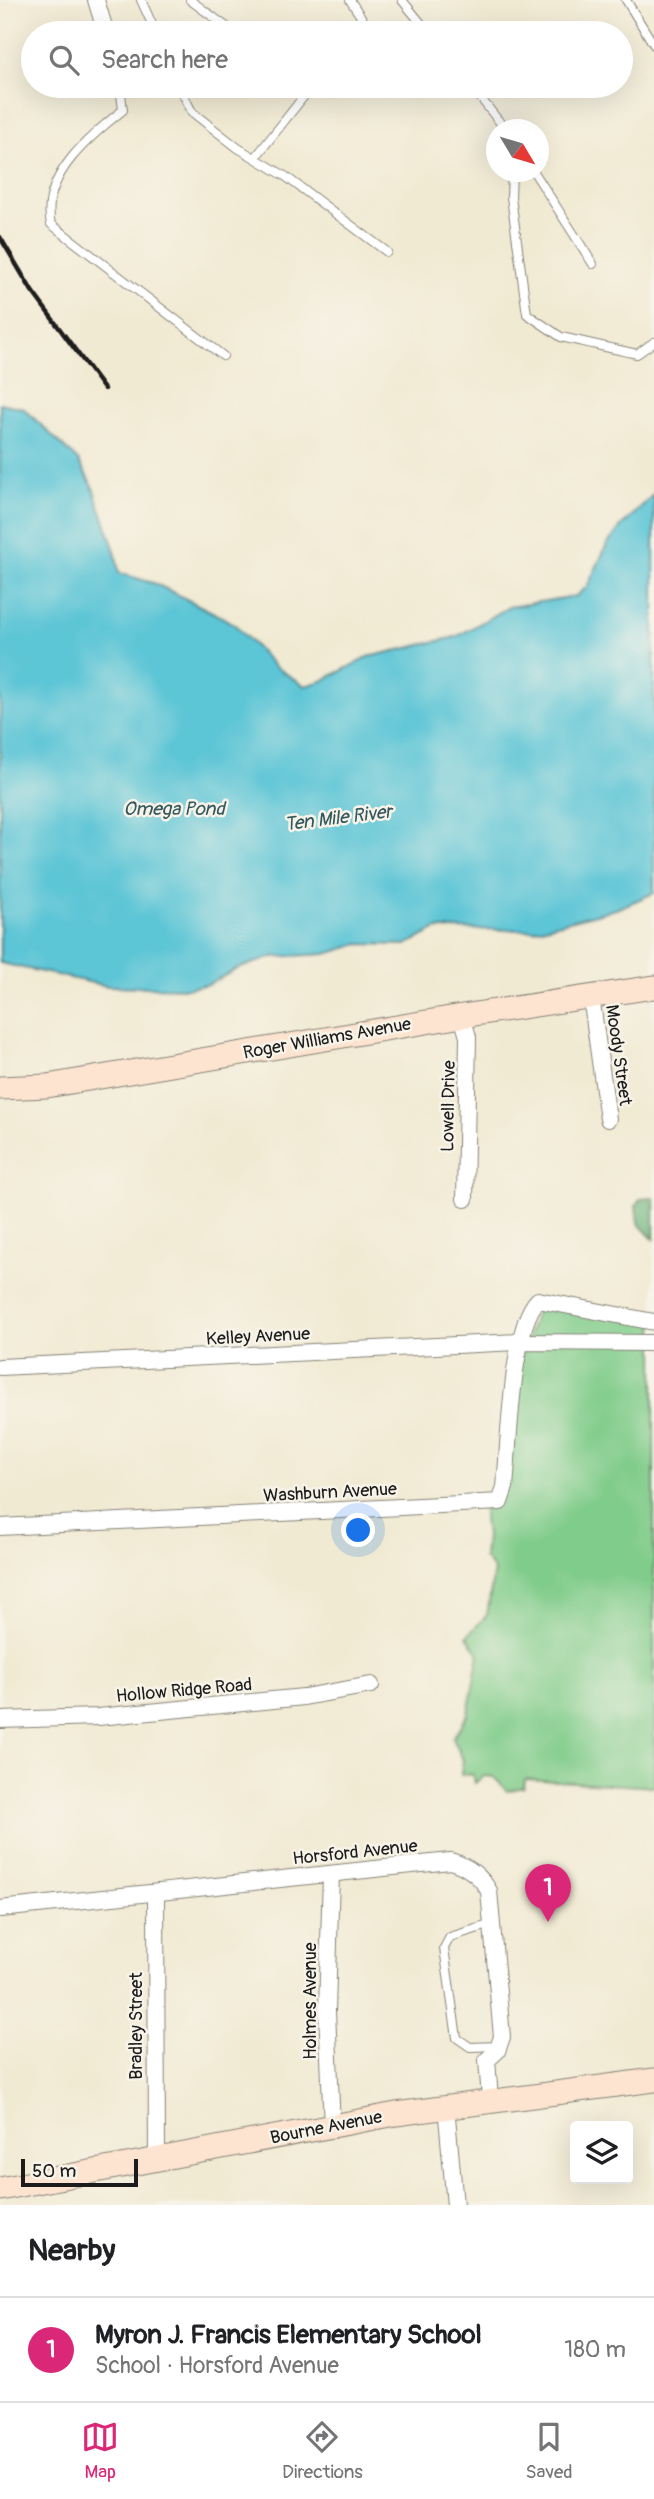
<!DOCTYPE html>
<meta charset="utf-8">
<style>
:root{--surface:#fff;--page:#f6f6f6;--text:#202124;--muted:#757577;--line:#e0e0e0;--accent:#db2777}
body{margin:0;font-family:Pangolin,sans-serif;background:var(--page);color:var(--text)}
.controls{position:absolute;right:21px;bottom:21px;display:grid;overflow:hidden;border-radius:7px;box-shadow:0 7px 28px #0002}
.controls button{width:63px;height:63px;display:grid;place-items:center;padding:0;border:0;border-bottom:2px solid var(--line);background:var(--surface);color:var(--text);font:35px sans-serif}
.compass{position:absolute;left:486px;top:119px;width:63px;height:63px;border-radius:50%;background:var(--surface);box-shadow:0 7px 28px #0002;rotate:128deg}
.scale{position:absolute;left:21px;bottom:18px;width:117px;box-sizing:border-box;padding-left:7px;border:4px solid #1c1c1c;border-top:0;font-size:19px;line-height:24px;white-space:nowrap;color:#1c1c1c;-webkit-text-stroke:5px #f7f3e8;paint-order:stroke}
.you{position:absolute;left:359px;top:1531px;width:24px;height:24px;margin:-18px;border:5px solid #fff;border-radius:50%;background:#1a73e8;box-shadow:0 0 0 10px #1a73e833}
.badge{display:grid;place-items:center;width:46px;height:46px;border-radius:50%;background:var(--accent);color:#fff;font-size:23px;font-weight:700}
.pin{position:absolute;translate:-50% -58px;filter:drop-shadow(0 2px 4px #0008)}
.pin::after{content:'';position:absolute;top:37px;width:24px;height:21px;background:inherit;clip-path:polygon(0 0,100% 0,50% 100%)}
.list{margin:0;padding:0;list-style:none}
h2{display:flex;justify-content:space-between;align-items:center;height:91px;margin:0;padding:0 28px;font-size:30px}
h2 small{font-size:23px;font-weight:400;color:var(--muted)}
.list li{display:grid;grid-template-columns:46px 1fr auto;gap:21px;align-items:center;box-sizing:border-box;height:105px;padding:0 28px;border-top:2px solid var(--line)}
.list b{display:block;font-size:26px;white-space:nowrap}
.list p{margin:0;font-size:23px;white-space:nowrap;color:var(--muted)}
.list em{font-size:23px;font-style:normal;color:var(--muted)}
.icon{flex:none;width:38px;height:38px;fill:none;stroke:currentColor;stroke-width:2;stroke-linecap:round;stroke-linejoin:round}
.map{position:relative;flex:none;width:654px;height:2205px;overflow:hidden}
.search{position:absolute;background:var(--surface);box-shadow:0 7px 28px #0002;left:21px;right:21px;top:21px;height:77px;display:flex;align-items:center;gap:18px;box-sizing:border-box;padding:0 24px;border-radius:38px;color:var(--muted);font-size:26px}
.sheet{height:196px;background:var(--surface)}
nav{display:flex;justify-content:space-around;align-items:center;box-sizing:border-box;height:98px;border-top:2px solid var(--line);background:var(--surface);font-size:19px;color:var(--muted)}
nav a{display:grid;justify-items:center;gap:4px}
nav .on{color:var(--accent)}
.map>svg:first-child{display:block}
</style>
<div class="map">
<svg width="654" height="2205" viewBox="0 0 654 2205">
<rect width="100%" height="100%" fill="#f7f3e8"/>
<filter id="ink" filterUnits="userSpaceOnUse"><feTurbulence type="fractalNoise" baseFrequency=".0143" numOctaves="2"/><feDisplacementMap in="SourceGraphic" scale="14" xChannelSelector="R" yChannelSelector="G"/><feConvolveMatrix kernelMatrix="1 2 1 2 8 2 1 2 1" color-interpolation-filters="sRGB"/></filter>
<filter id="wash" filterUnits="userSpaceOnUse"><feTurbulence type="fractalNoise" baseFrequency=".00686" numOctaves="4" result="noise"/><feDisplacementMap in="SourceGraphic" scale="28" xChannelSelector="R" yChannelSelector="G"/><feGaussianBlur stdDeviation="1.57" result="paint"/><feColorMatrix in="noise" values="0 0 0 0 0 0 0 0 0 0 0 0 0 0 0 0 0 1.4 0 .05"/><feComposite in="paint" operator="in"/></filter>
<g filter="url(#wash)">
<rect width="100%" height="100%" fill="#f1ead3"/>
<polygon fill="#80cc8a" stroke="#4e7453" stroke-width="2" points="539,1303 654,1321 654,1787 525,1779 524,1787 507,1791 494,1777 484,1776 475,1783 473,1775 461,1774 463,1760 453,1738 468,1714 479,1654 467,1636 487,1615 494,1570 484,1558 486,1536 482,1500 494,1498 498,1492 516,1373"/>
<polygon fill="#68b076" stroke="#426649" stroke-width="2" points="654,1198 654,1240 638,1223 636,1206 640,1199"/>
<polygon fill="#5bc5d6" stroke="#3c7079" stroke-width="2" points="0,403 23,408 78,460 92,485 115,551 119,573 156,584 220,616 235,625 274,666 305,686 322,681 368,657 456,637 509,607 576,596 587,587 607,545 620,528 654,494 654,893 616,909 533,930 437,929 406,945 359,944 326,954 273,957 239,968 209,984 189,988 107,986 0,963"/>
</g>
<g filter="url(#ink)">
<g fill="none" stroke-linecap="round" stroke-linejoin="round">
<g stroke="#868378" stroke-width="10">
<g id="lane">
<polyline points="141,0 156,33"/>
<polyline points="190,0 235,33"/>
<polyline points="350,0 363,20 353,33"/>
<polyline points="402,0 429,33"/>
<polyline points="626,0 654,45"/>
<path d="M120,86L123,110C90,136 40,177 51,224L223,356"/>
<polyline points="179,86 192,112 238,148 285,176 387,252"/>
<polyline points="471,86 506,130"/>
<polyline points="255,158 312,86"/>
<polyline points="512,172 511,197 527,314 561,337 637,354 654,342"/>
<polyline points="534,172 593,264"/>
<polyline points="492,1924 450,1937 444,1948 457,2038 470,2047 498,2046"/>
</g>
</g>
<g stroke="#868378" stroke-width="18">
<g id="street">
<polyline points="96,0 106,33"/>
<polyline points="591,996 608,1119"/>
<polyline points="462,1016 468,1037 465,1199"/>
<polyline points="0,1367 519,1342 654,1343"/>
<path d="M0,1527L500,1502L505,1487C509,1446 511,1326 538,1300L654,1322"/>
<polyline points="0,1720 98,1717 304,1697 371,1685"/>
<polyline points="331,1874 327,2011 332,2127"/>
<polyline points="156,1894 157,2159"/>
<path d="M0,1909L450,1861C468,1866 480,1875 489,1891L502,2037L497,2051L487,2060L490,2099"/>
<polyline points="446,2106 455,2205"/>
</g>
</g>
<g stroke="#868378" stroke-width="25">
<g id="secondary">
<polyline points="0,1088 47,1086 462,1016 654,987"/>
<polyline points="0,2189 396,2114 654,2080"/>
</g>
</g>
<use href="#lane" stroke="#fff" stroke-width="8"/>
<use href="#street" stroke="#fff" stroke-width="16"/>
<use href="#secondary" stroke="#fde4d0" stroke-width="23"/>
<polyline stroke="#1c1c1c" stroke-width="4.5" points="0,237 32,291 104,389"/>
</g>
</g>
<g text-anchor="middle" stroke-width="5" stroke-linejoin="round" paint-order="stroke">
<g font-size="18" fill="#1c1c1c" stroke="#f7f3e8">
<text transform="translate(327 1038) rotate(-10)" y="6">Roger Williams Avenue</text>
<text transform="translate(619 1055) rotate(82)" y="6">Moody Street</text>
<text transform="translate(448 1106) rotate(-89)" y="6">Lowell Drive</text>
<text transform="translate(258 1336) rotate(-3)" y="6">Kelley Avenue</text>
<text transform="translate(330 1492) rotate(-3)" y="6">Washburn Avenue</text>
<text transform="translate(184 1690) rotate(-5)" y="6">Hollow Ridge Road</text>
<text transform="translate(355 1852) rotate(-6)" y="6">Horsford Avenue</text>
<text transform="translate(310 2001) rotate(-90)" y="6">Holmes Avenue</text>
<text transform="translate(136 2026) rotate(-90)" y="6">Bradley Street</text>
<text transform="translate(326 2127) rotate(-11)" y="6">Bourne Avenue</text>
</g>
<g font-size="19" font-style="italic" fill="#32575d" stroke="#f7f3e8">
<text x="174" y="815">Omega Pond</text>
<text transform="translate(338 817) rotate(-7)" y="7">Ten Mile River</text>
</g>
</g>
</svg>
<div class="controls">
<button><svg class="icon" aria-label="layers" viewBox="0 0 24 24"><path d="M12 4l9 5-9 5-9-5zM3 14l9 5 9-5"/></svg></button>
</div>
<svg class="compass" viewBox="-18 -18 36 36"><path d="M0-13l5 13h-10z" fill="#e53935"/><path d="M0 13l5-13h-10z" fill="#757577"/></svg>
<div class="scale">50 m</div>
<div class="you"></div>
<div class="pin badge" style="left:548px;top:1922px">1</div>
<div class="search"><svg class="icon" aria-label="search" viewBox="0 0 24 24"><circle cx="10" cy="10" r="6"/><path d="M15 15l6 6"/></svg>Search here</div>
</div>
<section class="sheet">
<h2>Nearby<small></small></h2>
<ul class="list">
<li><span class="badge">1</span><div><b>Myron J. Francis Elementary School</b><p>School · Horsford Avenue</p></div><em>180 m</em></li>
</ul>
</section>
<nav>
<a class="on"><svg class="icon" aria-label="map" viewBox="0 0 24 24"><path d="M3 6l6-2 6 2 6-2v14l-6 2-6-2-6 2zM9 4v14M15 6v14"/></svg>Map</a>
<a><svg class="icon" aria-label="directions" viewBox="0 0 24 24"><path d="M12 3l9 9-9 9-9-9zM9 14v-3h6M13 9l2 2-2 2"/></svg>Directions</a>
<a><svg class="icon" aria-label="saved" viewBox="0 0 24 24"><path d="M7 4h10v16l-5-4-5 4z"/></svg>Saved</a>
</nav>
